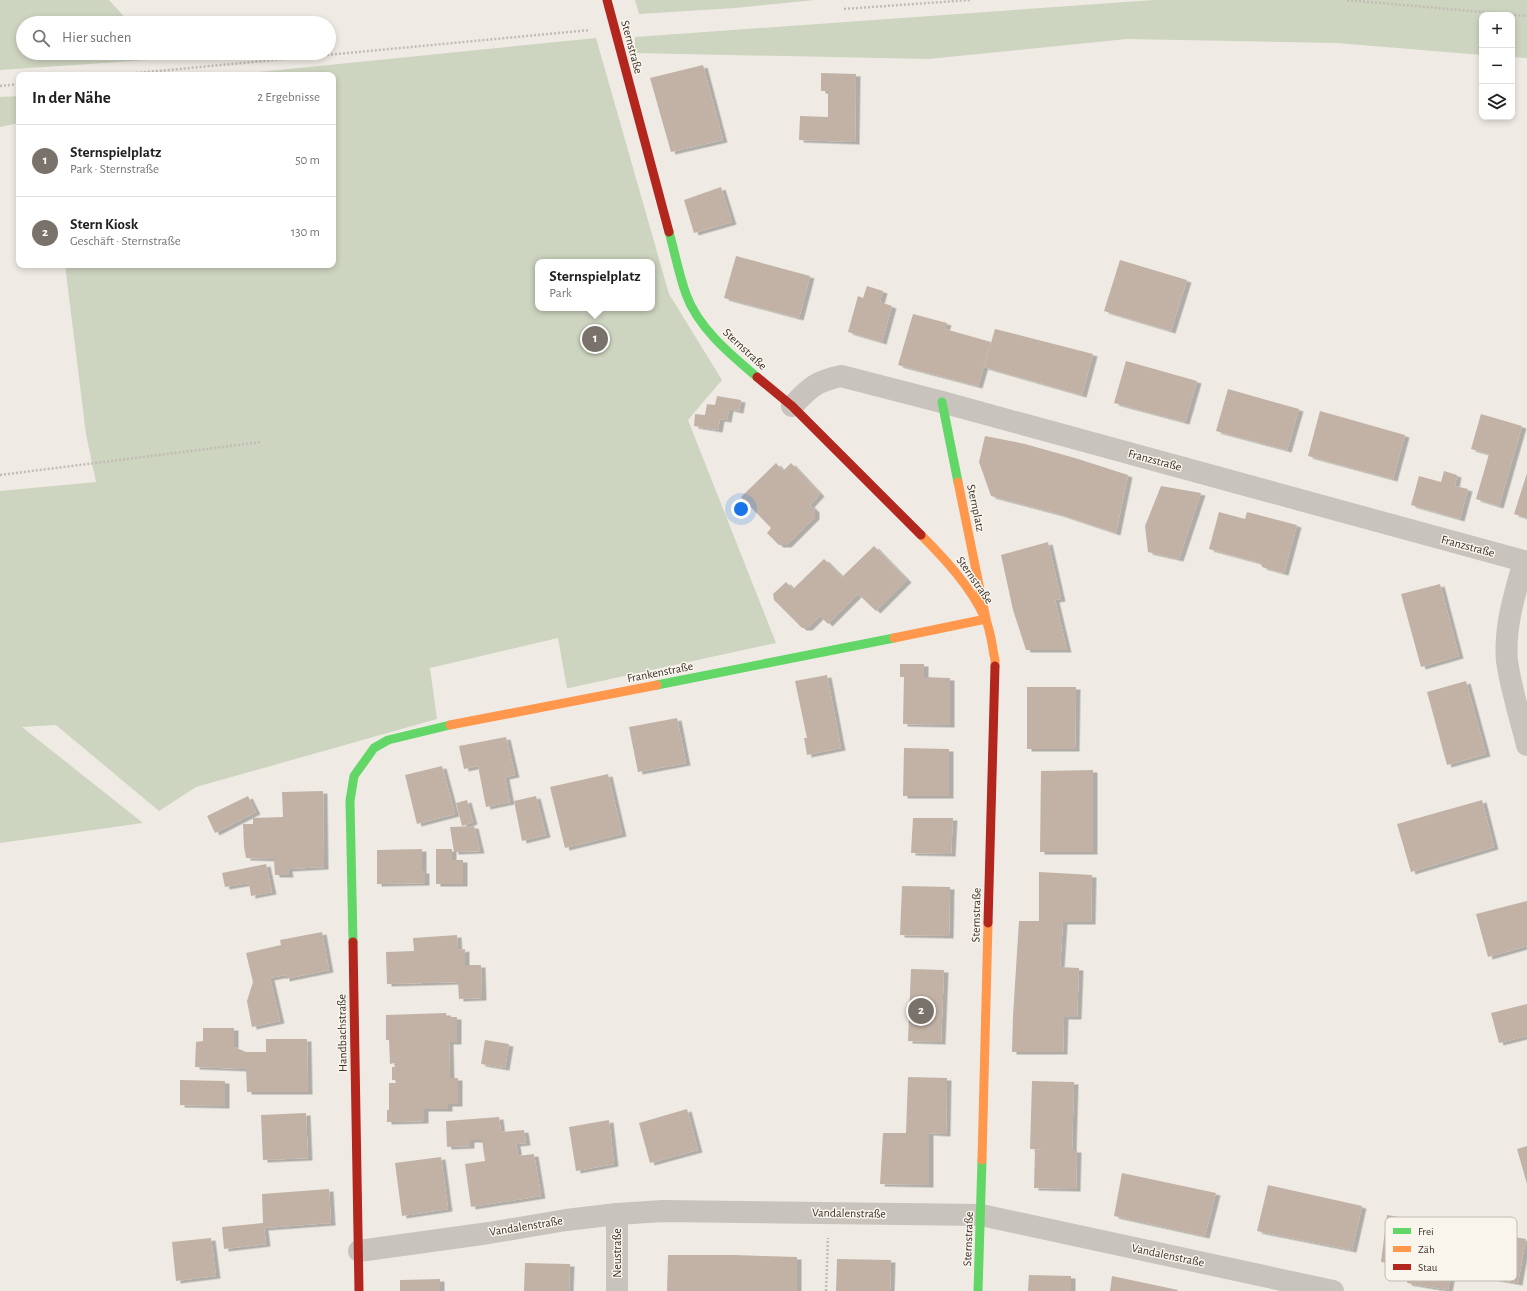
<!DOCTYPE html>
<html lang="de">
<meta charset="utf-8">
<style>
:root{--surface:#fff;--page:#f6f6f6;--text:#222;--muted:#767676;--line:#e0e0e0;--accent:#79726b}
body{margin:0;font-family:"Alegreya Sans",sans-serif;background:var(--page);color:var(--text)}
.controls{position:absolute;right:12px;top:12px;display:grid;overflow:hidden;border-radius:8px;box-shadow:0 2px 6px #0003}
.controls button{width:36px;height:36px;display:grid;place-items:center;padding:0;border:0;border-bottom:1px solid var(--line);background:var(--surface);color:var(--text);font:20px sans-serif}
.you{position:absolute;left:741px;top:509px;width:14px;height:14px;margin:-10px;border:3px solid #fff;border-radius:50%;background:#1a73e8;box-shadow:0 0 0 6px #1a73e833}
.badge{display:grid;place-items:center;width:26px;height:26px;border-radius:50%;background:var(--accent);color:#fff;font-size:13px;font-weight:700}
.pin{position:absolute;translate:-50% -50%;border:2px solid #fff;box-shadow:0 1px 4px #0006}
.popup{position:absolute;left:535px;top:259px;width:120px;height:52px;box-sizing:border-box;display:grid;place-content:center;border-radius:8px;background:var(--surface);filter:drop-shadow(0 1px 3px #0005);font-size:13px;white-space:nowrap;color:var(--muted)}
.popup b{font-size:15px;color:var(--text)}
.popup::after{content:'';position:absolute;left:50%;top:100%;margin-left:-8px;border:8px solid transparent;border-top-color:var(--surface)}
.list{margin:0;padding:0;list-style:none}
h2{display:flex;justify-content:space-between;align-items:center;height:52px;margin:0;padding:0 16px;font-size:17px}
h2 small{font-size:13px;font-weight:400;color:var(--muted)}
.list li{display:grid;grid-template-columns:26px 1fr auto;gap:12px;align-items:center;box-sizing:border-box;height:72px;padding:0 16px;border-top:1px solid var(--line)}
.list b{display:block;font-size:15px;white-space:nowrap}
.list p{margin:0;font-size:13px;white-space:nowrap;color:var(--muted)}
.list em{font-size:13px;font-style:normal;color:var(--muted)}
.icon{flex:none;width:22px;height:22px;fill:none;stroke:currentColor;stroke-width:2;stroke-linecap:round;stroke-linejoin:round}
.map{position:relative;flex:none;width:1527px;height:1291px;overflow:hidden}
.search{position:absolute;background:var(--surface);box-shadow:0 2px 6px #0003;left:16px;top:16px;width:320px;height:44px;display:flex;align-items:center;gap:10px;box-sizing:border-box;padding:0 14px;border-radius:22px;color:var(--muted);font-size:15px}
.panel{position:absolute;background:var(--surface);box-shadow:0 2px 6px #0003;left:16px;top:72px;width:320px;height:196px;border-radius:8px}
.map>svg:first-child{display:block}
</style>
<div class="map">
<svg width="1527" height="1291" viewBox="0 0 1527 1291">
<defs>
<filter id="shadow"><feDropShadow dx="4.5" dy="2.5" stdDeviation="0" flood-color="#0004"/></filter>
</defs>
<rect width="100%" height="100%" fill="#efebe4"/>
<g fill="#cdd4bf" fill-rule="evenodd">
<polygon points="0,0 109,0 130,23 23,23 23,53 159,53 164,59 0,70"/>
<polygon points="635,0 815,0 735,8 639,14"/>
<polygon points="1154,0 1527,0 1527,58 1512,57 1512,15 1482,15 1482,55 1337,43 1127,39 928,59 635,53 635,37"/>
<path d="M596,38L669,294L722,380L688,420L776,643L569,688H567L558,638L430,668L437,719L196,787L159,811L56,725L22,727L143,823L0,843V491L96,482L86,434L65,265H333V75H228ZM538,262H652V308H538Z"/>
<polygon points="19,96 19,123 0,127 0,97"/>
</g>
<g fill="#c2b2a6" filter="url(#shadow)">
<polygon points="703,65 723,140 671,152 650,78"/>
<polygon points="821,73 856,74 855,142 799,140 800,116 828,117 828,91 821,91"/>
<polygon points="721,187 732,222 694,233 684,200"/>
<polygon points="736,256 810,276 799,318 724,298"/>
<polygon points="1120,260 1187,280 1171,331 1104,311"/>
<polygon points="867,286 883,291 880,302 892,306 882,342 848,332 858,296 863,298"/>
<polygon points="913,314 947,323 945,329 991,342 978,386 898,365"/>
<polygon points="995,329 1093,354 1082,395 984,367"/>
<polygon points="1126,361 1197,381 1185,422 1114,403"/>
<polygon points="1228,389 1299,409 1287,450 1216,431"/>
<polygon points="717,396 741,400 739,411 729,409 727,420 720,419 718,430 694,426 695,414 705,415 707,404 715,405"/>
<polygon points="1320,411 1405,435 1393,479 1308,456"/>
<polygon points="1481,414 1522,426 1499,506 1476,499 1489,454 1471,449"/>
<polygon points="985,436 1025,444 1075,458 1128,475 1116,533 1059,514 991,496 979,462"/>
<polygon points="776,463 783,471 791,463 820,494 810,505 815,510 815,517 787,545 779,545 767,533 771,528 741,497"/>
<polygon points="1444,471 1457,475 1455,486 1468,489 1460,519 1411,505 1419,476 1441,482"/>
<polygon points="1527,473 1527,518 1514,514"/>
<polygon points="1161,486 1201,493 1179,559 1148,552 1145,526"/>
<polygon points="1219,512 1245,519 1247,512 1297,525 1284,573 1262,567 1261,563 1209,549"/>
<polygon points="1048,542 1061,599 1055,600 1067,650 1026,650 1013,610 1001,555"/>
<polygon points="874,546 907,580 876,611 858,594 828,624 820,616 808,628 802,628 774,600 773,594 786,582 793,589 824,559 842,577"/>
<polygon points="1440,584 1459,656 1421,667 1401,594"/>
<polygon points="900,664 924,664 924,677 950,678 950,725 903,724 904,677 900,677"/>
<polygon points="827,675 841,748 807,755 804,738 807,738 795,681"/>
<polygon points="1466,681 1486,754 1447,765 1427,692"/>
<polygon points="1027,687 1076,687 1075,749 1027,749"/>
<polygon points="677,718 686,763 638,772 629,727"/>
<polygon points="506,737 515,775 505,777 510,802 486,807 478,766 464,769 459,746"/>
<polygon points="904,748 949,749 949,796 903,796"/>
<polygon points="442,766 455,814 417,824 405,775"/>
<polygon points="1093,770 1093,852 1040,852 1041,771"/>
<polygon points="608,774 622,834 565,848 550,787"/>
<polygon points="323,791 324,867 288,869 289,875 275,875 274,859 246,858 244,847 243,824 253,824 253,818 283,817 282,792"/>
<polygon points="248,796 256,812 215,833 207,816"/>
<polygon points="536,796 546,835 522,841 514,801"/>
<polygon points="467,800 473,822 462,826 456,803"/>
<polygon points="1482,800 1494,847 1411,872 1397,824"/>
<polygon points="913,818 953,818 951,854 911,853"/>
<polygon points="474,826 480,851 454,852 450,827"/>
<polygon points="422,849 422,871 425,871 425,883 377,884 377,850"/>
<polygon points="436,849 452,849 452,860 463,860 463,884 436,884"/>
<polygon points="266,864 272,892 251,896 249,883 225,887 222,873"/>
<polygon points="1039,872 1092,875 1091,922 1055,922 1063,922 1060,967 1079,968 1077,1017 1064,1017 1063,1052 1012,1052 1013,1016 1019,921 1039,921"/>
<polygon points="902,886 950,887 949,936 900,935"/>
<polygon points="1527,901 1527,946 1488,957 1476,914"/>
<polygon points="322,932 329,970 285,979 285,975 270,978 280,1021 252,1027 247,1001 253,982 246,953 281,945 280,940"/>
<polygon points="457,935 458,950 465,949 465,965 481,965 482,998 459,999 458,982 387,984 386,952 414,951 413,938"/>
<polygon points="911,969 944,970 941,1042 908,1041"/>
<polygon points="1527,1004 1527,1036 1499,1043 1491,1013"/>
<polygon points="446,1013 447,1017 457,1017 457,1042 449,1042 450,1078 458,1078 458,1104 448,1104 448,1109 424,1109 424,1121 387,1122 387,1110 389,1110 389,1083 396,1083 395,1080 392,1080 392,1067 395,1067 395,1063 390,1064 389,1040 386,1040 386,1015"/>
<polygon points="203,1028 234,1028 234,1047 246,1052 266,1052 266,1039 307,1039 308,1092 247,1092 246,1069 195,1067 196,1042 203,1041"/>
<polygon points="485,1040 509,1044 505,1068 481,1064"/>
<polygon points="908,1077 947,1078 946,1134 929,1133 929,1185 880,1184 883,1133 906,1133"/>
<polygon points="180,1080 225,1081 225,1106 180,1105"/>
<polygon points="1032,1081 1074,1082 1072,1150 1077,1150 1076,1189 1034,1188 1035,1150 1044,1149 1030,1149"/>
<polygon points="687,1109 698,1150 650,1163 639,1123"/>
<polygon points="306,1113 308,1158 263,1160 261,1115"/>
<polygon points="499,1117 501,1132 524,1130 526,1143 516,1144 518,1156 534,1154 541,1196 471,1207 465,1164 485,1161 482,1140 470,1140 470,1146 447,1147 446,1121"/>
<polygon points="609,1120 614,1164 576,1171 569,1127"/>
<polygon points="1527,1146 1527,1184 1517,1149"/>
<polygon points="441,1157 448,1209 402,1216 395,1163"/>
<polygon points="1122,1173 1216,1193 1205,1236 1114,1216"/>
<polygon points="1268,1185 1362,1206 1352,1250 1257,1231"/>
<polygon points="329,1189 331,1223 264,1228 266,1244 224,1249 222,1227 263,1223 262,1194"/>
<polygon points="1387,1215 1526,1239 1518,1283 1453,1271 1455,1254 1448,1290 1407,1283 1410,1266 1381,1262"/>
<polygon points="211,1238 216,1276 176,1281 172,1242"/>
<polygon points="668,1255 734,1255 797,1257 797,1291 667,1291"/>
<polygon points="837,1259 891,1260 890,1291 836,1291"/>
<polygon points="525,1263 570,1264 569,1291 524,1291"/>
<polygon points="1029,1275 1071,1276 1071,1291 1028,1291"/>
<polygon points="1112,1276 1178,1290 1177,1291 1110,1291"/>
<polygon points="440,1279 440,1291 400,1291 400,1280"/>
</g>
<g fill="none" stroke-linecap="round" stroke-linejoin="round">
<g stroke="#c1bcb5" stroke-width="2.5" stroke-dasharray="2 2" stroke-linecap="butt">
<polyline points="1347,0 1527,16"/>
<polyline points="844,9 970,0"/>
<polyline points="116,75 590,30"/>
<polyline points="0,86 19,84"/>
<polyline points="0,475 261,442"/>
<polyline points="826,1291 828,1238"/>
</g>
<g stroke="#c8c3bd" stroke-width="22">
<path d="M792,406C810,388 814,382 841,376L942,402L1527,562"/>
<path d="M1524,561C1515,593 1504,627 1507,661C1511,689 1520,717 1527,745"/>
<polyline points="617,1214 617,1291"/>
<polyline points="359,1251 489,1233 566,1220 617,1214 663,1211 981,1215 1333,1291"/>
</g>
<g stroke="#63d668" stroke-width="9">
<path d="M669,232C675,253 679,275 686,294C698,328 731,355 757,377"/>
<polyline points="942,402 958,482"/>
<polyline points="657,685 894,638"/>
<polyline points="353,942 350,801 354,776 374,748 388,740 450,725"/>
<polyline points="978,1291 982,1160"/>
</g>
<g stroke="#ff974d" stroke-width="9">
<path d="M921,535C946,560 970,586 985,618C991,630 992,647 995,660V666"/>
<polyline points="894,638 986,619 958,482"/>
<polyline points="450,725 657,685"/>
<polyline points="982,1160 988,923"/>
</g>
<g stroke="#b3261e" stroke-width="9">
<polyline points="607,0 669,232"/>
<polyline points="757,377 792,406 921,535"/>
<polyline points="988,923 995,666"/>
<polyline points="353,942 359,1291"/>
</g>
</g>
<g text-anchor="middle" stroke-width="3" stroke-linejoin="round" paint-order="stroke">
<g font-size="12" fill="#39312a" stroke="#faf5ec">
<text transform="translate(632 47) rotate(75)" y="4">Sternstraße</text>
<text transform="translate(745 349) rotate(43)" y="4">Sternstraße</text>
<text transform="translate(1155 460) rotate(15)" y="4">Franzstraße</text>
<text transform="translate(976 508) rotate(78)" y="4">Sternplatz</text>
<text transform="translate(1468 546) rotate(15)" y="4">Franzstraße</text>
<text transform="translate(975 580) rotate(55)" y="4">Sternstraße</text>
<text transform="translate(660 672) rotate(-11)" y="4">Frankenstraße</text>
<text transform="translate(976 915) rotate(-89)" y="4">Sternstraße</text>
<text transform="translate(342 1033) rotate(-91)" y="4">Handbachstraße</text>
<text transform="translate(849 1213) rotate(1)" y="4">Vandalenstraße</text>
<text transform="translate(526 1226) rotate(-9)" y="4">Vandalenstraße</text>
<text transform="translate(968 1239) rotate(-88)" y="4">Sternstraße</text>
<text transform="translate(617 1253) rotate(-90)" y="4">Neustraße</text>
<text transform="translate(1168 1255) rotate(12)" y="4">Vandalenstraße</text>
</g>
</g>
<rect x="1385" y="1217" width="132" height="64" rx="6" fill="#faf5ec" stroke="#c0bab2" stroke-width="1"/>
<rect x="1393" y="1228" width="18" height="6" fill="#63d668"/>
<rect x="1393" y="1246" width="18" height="6" fill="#ff974d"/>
<rect x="1393" y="1264" width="18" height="6" fill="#b3261e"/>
<g font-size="11" fill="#39312a">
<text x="1418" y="1235">Frei</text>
<text x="1418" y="1253">Zäh</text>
<text x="1418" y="1271">Stau</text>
</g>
</svg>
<div class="controls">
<button>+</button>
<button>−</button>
<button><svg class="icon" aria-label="layers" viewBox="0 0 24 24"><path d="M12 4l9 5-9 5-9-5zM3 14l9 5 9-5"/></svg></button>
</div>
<div class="you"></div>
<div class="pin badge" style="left:595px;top:339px">1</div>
<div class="popup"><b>Sternspielplatz</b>Park</div>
<div class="pin badge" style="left:921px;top:1011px">2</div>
<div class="search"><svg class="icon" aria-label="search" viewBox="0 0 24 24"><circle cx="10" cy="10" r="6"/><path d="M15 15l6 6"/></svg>Hier suchen</div>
<section class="panel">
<h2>In der Nähe<small>2 Ergebnisse</small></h2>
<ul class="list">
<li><span class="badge">1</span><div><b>Sternspielplatz</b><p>Park · Sternstraße</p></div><em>50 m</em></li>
<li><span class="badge">2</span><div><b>Stern Kiosk</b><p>Geschäft · Sternstraße</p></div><em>130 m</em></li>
</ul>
</section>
</div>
